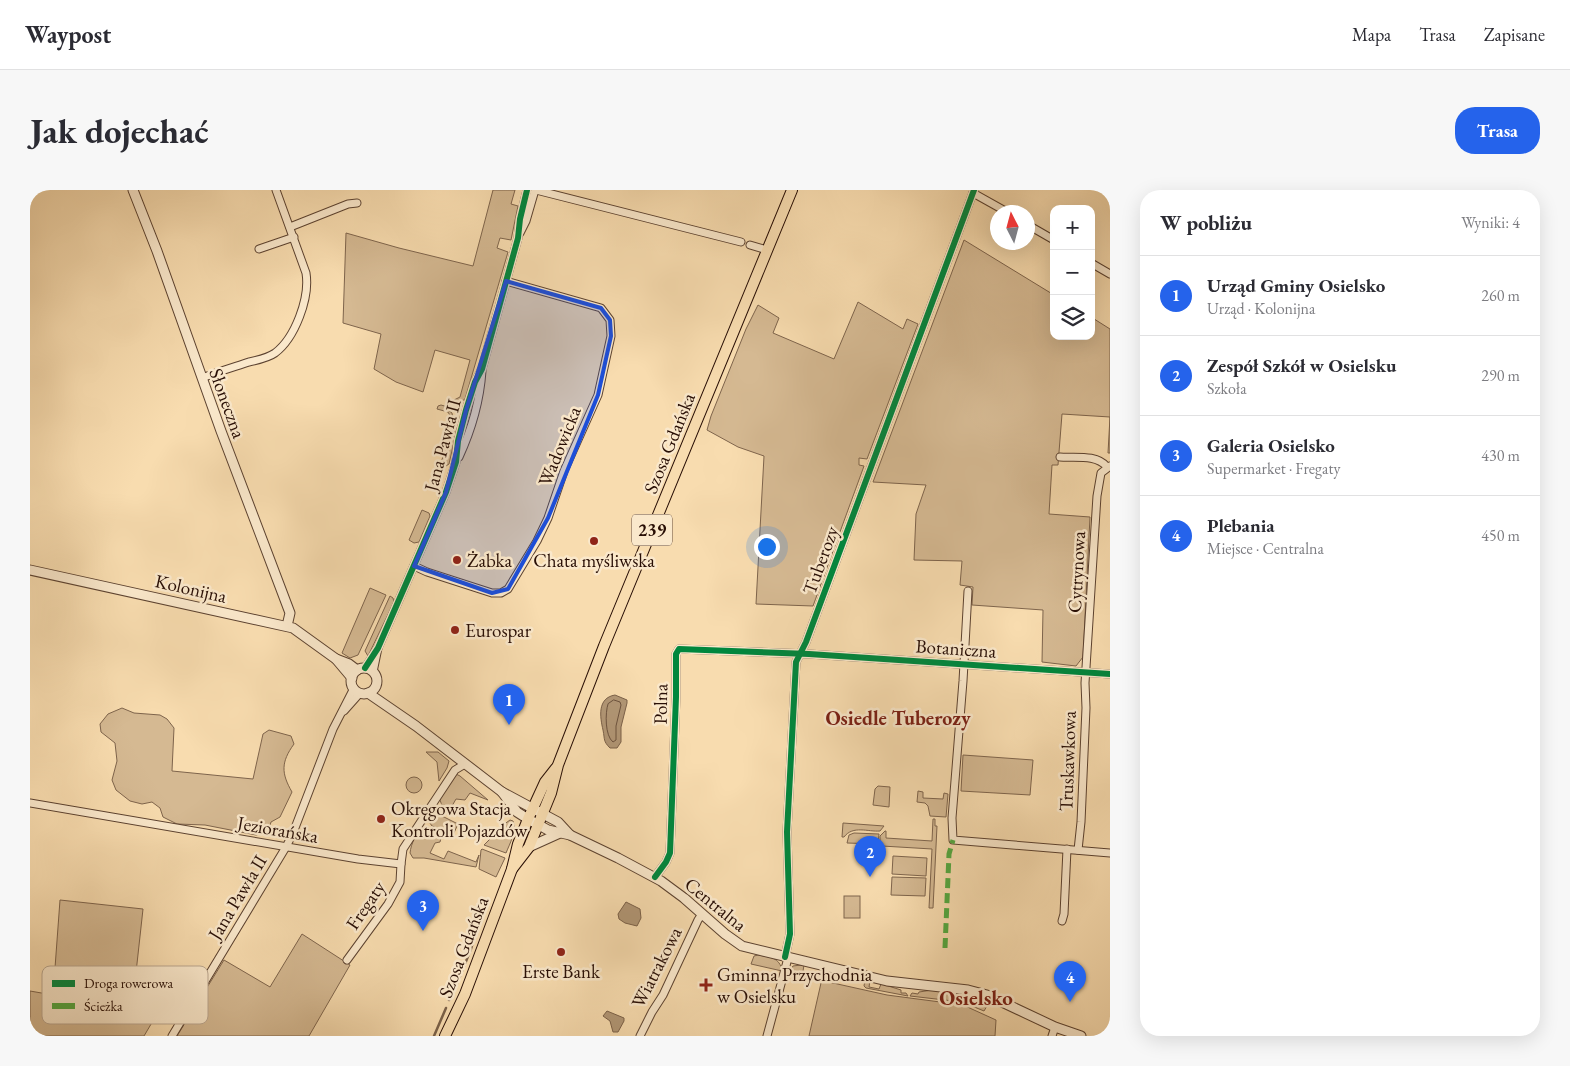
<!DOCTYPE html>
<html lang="pl">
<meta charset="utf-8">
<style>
:root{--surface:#fff;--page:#f7f7f7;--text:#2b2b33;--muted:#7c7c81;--line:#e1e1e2;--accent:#2563eb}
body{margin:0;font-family:"EB Garamond",serif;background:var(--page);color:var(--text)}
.controls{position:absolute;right:15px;top:15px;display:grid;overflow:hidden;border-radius:10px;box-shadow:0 5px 20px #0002}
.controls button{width:45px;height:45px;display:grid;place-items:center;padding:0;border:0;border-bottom:1px solid var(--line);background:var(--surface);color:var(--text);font:25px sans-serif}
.compass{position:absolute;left:960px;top:15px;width:45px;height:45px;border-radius:50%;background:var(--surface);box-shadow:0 5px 20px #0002;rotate:354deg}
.you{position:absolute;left:736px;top:356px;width:18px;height:18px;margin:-12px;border:4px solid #fff;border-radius:50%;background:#1a73e8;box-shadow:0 0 0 8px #1a73e833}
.badge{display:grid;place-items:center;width:32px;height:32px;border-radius:50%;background:var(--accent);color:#fff;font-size:16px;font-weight:700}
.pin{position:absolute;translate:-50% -41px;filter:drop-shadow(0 1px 2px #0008)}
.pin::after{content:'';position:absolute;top:26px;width:18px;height:15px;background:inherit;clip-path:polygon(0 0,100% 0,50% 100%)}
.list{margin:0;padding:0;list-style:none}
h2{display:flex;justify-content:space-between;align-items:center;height:65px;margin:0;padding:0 20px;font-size:21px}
h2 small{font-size:16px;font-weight:400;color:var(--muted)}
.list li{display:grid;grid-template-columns:32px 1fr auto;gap:15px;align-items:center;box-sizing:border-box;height:80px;padding:0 20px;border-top:1px solid var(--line)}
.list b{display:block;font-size:19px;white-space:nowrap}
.list p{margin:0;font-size:16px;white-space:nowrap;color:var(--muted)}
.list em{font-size:16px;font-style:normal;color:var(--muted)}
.icon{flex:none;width:28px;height:28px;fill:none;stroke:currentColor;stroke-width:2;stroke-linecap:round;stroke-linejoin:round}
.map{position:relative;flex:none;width:1080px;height:846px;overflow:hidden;border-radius:20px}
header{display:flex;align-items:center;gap:30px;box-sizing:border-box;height:70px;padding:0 25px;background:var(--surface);border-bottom:1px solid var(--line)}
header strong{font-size:24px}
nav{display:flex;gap:28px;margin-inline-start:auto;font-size:18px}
.intro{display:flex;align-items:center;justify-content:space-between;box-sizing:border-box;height:120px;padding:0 30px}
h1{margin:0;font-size:35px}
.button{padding:12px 22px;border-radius:20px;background:var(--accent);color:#fff;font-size:18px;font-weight:700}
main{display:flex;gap:30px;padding:0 30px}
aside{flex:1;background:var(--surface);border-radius:20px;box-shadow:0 5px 20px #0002}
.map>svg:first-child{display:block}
</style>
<header>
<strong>Waypost</strong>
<nav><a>Mapa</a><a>Trasa</a><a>Zapisane</a></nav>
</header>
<div class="intro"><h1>Jak dojechać</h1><a class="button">Trasa</a></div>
<main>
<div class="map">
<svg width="1080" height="846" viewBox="0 0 1080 846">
<rect width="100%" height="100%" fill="#f8dcaf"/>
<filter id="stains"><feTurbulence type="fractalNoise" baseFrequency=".004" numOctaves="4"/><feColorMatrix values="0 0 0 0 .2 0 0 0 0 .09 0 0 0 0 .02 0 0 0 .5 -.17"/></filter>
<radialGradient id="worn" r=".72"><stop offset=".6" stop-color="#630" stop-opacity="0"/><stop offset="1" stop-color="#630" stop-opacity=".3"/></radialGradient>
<g fill="#d5b992" stroke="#7e644c">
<polygon points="463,0 485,0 481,14 488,16 481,50 470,48 467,58 478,62 435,209 429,213 422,211 430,207 440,170 405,160 393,202 366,192 344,179 351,144 313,133 316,43 369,58 443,76"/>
<polygon points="934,50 1024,105 1024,146 1061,146 1061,127 1080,139 1080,263 1078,263 1080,227 1032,224 1028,275 1022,275 1019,324 1060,327 1053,467 1046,476 1012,472 1013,420 942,415 943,397 930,395 932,371 884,370 886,324 896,295 843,292"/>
<polygon points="828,112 873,139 877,129 888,134 837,269 829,268 829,275 834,276 783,416 726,414 734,266 708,257 677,240 681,226 716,139 728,115 749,128 743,143 804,169"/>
<polygon points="411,215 418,217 418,220 422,223 423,229 421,237 427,238 419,274 416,276 411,274 422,229 418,222 407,219 408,216"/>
<polygon points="392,320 399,323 400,326 389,352 384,353 379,350"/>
<polygon points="340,398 356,405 328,465 320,468 312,463"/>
<polygon points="360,406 363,408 364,412 338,466 335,461"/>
<path d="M92,518L104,523L130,525L137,529L144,538L142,581L223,589L233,544L239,540L261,546L264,554C251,572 251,583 262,602L250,627L241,632L238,642L226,645L175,635L147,634L133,627L130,618L122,612L112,614L100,611L86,600L82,590L87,571L85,553L71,542L70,534L78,524Z"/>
<polygon points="396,562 408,562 419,571 417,578 409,591 407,572"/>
<polygon points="933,565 1003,570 1000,605 931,601"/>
<path d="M426,584L430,586L458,610L440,603L435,610L426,609L422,616L427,619C419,625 411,617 410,609Z"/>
<circle cx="384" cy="595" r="8"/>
<polygon points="848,596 860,597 859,617 843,615 845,599"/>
<polygon points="888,601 893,602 893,608 913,609 914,603 918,604 916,627 900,626 898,616 895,613 887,612"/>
<polygon points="408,624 428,634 423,645 402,636 397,629 399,627"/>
<polygon points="903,629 905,629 905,636 907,636 903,718 899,718 902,659 852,656 852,654 850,654 850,646 855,641 856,641 856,648 902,651"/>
<path d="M480,630L483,631C487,641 480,653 476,663L454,655L462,647V643Z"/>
<path d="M813,633L854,636L850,641C838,642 823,635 814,647H812Z"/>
<path d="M395,639L411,648L410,652L405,653L400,663L414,669L418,661L446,672L449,665L446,677L394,668H383L380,663C381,654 386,641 395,639Z"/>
<polygon points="824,643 849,644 848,654 817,653 819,645"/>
<polygon points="452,659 475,668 466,687 449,679 451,660"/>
<polygon points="863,666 897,668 896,686 862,684"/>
<polygon points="862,687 896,688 895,706 861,705"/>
<rect x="814" y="706" width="16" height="22"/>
<polygon points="30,710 113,719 102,819 127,824 114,846 0,846 0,801 23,805"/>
<polygon points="272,744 320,775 279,846 147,846 194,770 240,797"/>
<path d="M728,765C739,767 750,767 752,781L721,774L724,766Z"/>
<polygon points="771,775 774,775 773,781 780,783 778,788 758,783 763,776"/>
<polygon points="835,790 840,791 839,797 849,799 851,794 852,794 871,800 871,803 876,803 878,806 836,798 834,796"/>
<polygon points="794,791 857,805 933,815 966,830 965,846 779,846 791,793"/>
<path d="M902,800C918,801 941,800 954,810L953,814L957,816L954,821L932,812L880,806L882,803L888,804L889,802Z"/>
</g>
<g fill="#b19675" stroke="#7a6048">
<path d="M585,505L597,510V513L591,537V552L587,558H580C573,551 575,550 573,540C570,527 567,508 585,505Z"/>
<polygon points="596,712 610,719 611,728 607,736 595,733 589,729 588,724"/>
<polygon points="577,821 594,828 594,831 588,842 583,842 580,831 573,826"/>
</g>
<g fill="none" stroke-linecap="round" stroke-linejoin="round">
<path stroke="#6c523d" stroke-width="1" d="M584,510L590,512L591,515L586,536V550L583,552C575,546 575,523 578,514Z"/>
<g stroke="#7a6048" stroke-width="2.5">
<polyline points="426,796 441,759 450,729"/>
<polyline points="419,810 422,805"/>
<polyline points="404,846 416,818"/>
</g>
<g stroke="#5c4230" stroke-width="9">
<g id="minor">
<polyline points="506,0 711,52"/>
<polyline points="943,3 977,22"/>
<polyline points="998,35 1024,50"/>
<polyline points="260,37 318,14 327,13"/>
<polyline points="490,43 496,31 505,0"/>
<polyline points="720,55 737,60"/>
<polyline points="229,59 264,47"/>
<polyline points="1061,73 1080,84"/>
<path d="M172,188C187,182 204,177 219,172C228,170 238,168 245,163C265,148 280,108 276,83L246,0"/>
<path d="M429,267C441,241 450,210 452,181"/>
<path d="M1030,267C1045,268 1067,264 1077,277"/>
<polyline points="384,376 397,382 462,403 471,403 478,399 507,351 518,328 534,281 568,205 581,146 580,130 571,118 476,91"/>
<polyline points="938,401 933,491 922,628 923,650 1080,663"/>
<polyline points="335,478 348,458 416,302 426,272 428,251 436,220 445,192 452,179 488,48 490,29 497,0"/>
<polyline points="343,482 348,458"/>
<polyline points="314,521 330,503"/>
<polyline points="0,613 328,669 371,674 373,659 390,633 425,580 435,574"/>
<polyline points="1048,660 1051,632 1056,518 1055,493 1067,306 1071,283 1080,276"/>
<polyline points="625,687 636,672 640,663 646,507 646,464 649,459 779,464 1080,484"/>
<polyline points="1032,731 1034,724 1037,659"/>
<polyline points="755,767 760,744 757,642 766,472 776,452 944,0"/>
<polyline points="317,770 358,714 370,692 371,674"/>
<polyline points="142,846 256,657 263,643 303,539 324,498"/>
<polyline points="610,846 622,822 633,805 668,730 672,724"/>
<polyline points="737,846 758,768"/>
<polyline points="1022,846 1025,837"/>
</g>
</g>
<g stroke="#5c4230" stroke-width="11">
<g id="tertiary">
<polyline points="103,0 127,61 191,241 260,423 257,436"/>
<polyline points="0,380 263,438 306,469 322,488"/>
<polyline points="306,469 319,474 327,480"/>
<circle cx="334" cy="491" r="13"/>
<polyline points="338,503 386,536 472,602 528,632 540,645"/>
<polyline points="472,602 487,622 498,629 518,640 540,645 588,668 631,691 654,708 695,744 712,756 857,791 938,800 957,805 1025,837 1051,846"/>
<polyline points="499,657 530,643"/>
</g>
</g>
<g stroke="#280e05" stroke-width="12">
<g id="primary">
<polyline points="482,679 499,657 521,603 528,575 574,456 762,0"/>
<polyline points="415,846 435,804 482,679 488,654 498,629 515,592 526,578"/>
</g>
</g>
<use href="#minor" stroke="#fae8cb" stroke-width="7"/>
<use href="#tertiary" stroke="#fae8cb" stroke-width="9"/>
<use href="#primary" stroke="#f8dcaf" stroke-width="10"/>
<polyline stroke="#53a840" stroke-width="5" stroke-dasharray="10 5" stroke-linecap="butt" points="915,758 919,664 923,650"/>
<g stroke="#fae8cb" stroke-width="9">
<g id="cycleway">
<polyline points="335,478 348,458 416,302 426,272 428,251 436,220 445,192 452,179 488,48 490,29 497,0"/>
<polyline points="625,687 636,672 640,663 646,507 646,464 649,459 779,464 1080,484"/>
<polyline points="755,767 760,744 757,642 766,472 776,452 944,0"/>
</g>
</g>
<use href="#cycleway" stroke="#00873e" stroke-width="6"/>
</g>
<path fill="#1d4ed8" fill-opacity="0.2" stroke="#1d4ed8" stroke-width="4" stroke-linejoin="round" d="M476,91L571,118L580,130L581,146L568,205L518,328L478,399L462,403L384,376L416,302L436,220Z"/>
<g fill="#8f2418" stroke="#fae8cb" stroke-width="2">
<circle cx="564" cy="351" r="5"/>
<circle cx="427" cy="370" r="5"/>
<circle cx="425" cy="440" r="5"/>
<circle cx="351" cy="629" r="5"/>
<circle cx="531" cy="762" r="5"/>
<path d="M673.5 787.5h5v5h5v5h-5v5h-5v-5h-5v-5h5z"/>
</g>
<g text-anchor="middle" stroke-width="5" stroke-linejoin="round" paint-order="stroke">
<rect fill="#fae8cb" stroke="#674f40" stroke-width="1" x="602" y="324.5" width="40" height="31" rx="4"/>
<g font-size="18" font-weight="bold" fill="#280e05">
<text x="622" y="346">239</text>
</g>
<g font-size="19" fill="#280e05" stroke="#fae8cb">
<text transform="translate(198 213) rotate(70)" y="7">Słoneczna</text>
<text transform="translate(639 253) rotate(-68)" y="7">Szosa Gdańska</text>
<text transform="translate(412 255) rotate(-75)" y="7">Jana Pawła II</text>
<text transform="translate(529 256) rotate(-68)" y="7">Wadowicka</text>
<text transform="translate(790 370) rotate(-70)" y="7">Tuberozy</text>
<text transform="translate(1046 382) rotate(-87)" y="7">Cytrynowa</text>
<text transform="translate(161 398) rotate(13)" y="7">Kolonijna</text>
<text transform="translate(926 458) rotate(4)" y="7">Botaniczna</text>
<text transform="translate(630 514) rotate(-89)" y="7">Polna</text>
<text transform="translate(1037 571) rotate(-88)" y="7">Truskawkowa</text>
<text transform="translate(248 639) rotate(10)" y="7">Jeziorańska</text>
<text transform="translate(207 707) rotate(-59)" y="7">Jana Pawła II</text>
<text transform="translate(686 714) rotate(39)" y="7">Centralna</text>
<text transform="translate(335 715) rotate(-56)" y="7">Fregaty</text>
<text transform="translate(433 757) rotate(-69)" y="7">Szosa Gdańska</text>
<text transform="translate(626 777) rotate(-63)" y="7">Wiatrakowa</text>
</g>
<g font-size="19" fill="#280e05" stroke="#fae8cb" text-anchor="start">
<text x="437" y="377">Żabka</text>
<text x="564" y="377" text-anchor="middle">Chata myśliwska</text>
<text x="435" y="447">Eurospar</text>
<text x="361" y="625">Okręgowa Stacja<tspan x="361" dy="22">Kontroli Pojazdów</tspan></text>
<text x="531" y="788" text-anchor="middle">Erste Bank</text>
<text x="687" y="791">Gminna Przychodnia<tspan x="687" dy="22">w Osielsku</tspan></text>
</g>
<g font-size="20" font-weight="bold" fill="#7a1f14" stroke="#fae8cb">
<text x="868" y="535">Osiedle Tuberozy</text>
</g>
<g font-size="21" font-weight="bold" fill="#7a1f14" stroke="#fae8cb">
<text x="946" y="815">Osielsko</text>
</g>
</g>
<rect x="12" y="776" width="166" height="58" rx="8" fill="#fae8cb" stroke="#bba790" stroke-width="1"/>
<rect x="22" y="790" width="23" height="7" fill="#00873e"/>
<rect x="22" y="813" width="23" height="6" fill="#53a840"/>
<g font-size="14" fill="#280e05">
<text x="54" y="798">Droga rowerowa</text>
<text x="54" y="821">Ścieżka</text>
</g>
<rect width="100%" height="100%" filter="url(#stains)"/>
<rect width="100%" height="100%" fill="url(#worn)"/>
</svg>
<div class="controls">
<button>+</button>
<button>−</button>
<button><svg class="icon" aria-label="layers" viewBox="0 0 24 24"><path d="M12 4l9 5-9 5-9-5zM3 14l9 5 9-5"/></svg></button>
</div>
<svg class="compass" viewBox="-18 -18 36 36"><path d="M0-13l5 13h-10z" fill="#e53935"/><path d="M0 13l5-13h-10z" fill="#7c7c81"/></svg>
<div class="you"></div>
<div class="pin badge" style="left:479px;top:535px">1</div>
<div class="pin badge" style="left:840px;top:687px">2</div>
<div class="pin badge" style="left:393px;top:741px">3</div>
<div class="pin badge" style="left:1040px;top:812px">4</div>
</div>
<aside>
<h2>W pobliżu<small>Wyniki: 4</small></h2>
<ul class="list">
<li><span class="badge">1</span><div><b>Urząd Gminy Osielsko</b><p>Urząd · Kolonijna</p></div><em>260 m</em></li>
<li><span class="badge">2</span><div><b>Zespół Szkół w Osielsku</b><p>Szkoła</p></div><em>290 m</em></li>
<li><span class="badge">3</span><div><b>Galeria Osielsko</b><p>Supermarket · Fregaty</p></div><em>430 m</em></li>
<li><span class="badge">4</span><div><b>Plebania</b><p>Miejsce · Centralna</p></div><em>450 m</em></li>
</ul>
</aside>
</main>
